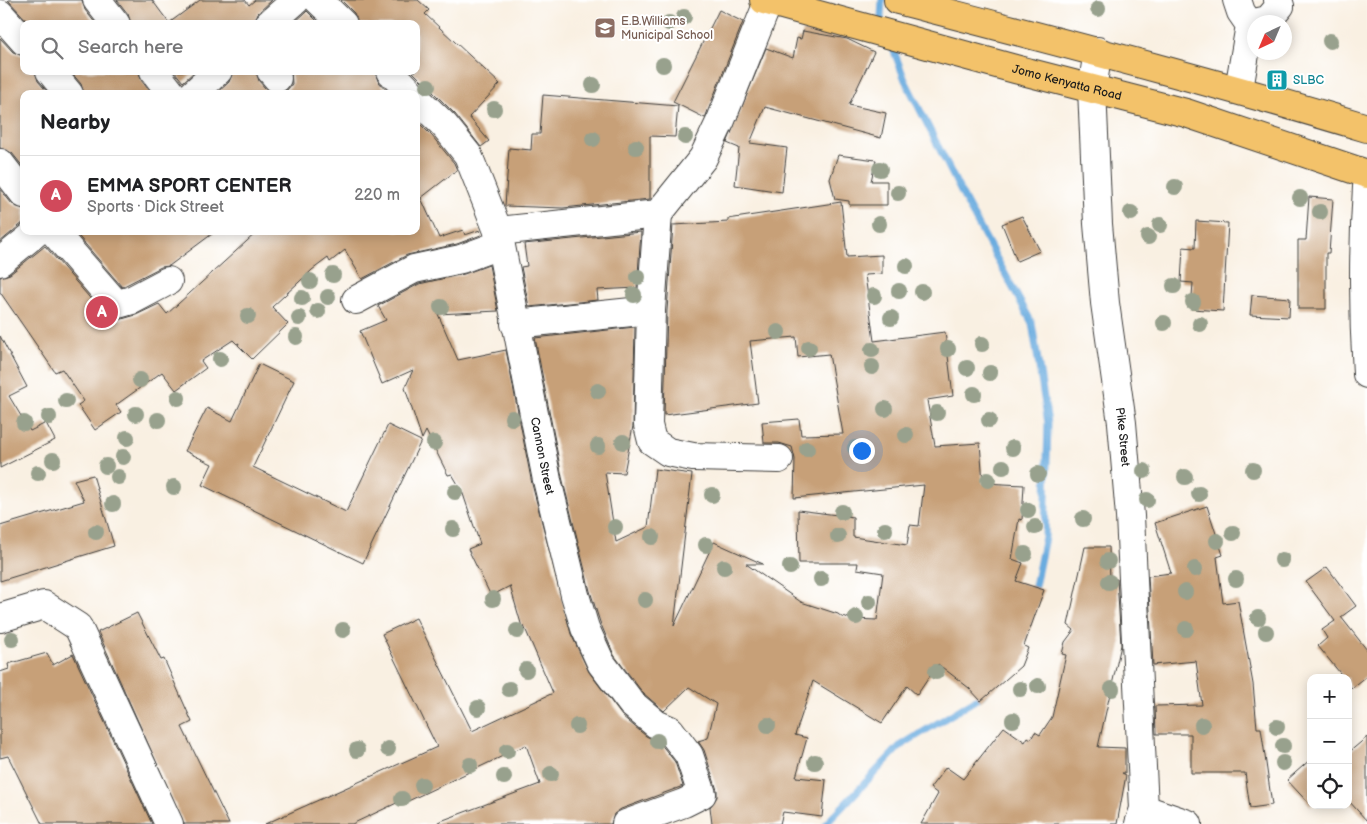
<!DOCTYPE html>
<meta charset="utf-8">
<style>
:root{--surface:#fff;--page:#f6f6f6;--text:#202124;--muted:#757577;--line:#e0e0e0;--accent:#d1495b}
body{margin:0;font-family:"Balsamiq Sans",sans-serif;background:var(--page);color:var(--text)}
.controls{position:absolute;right:15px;bottom:15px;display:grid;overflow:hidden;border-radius:10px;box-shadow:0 2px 12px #0003}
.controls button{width:45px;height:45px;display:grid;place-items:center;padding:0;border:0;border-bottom:1px solid var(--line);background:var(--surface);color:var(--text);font:25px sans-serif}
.compass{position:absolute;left:1247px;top:15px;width:45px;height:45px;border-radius:50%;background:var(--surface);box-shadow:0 2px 12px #0003;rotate:224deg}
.you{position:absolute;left:861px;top:450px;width:18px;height:18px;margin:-12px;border:4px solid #fff;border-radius:50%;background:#1a73e8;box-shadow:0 0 0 8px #1a73e833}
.badge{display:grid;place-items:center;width:32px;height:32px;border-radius:50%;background:var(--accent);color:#fff;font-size:16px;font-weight:700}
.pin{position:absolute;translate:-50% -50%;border:2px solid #fff;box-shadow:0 1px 5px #0006}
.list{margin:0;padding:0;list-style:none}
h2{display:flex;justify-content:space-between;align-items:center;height:65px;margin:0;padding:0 20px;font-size:21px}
h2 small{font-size:16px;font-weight:400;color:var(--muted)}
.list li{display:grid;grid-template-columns:32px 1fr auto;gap:15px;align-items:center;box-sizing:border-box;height:80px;padding:0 20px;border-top:1px solid var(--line)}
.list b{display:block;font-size:19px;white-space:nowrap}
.list p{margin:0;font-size:16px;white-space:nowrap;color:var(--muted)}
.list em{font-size:16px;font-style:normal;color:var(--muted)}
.icon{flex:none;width:28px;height:28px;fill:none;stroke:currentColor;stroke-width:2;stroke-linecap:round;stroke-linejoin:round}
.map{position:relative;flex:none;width:1367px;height:824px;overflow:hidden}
.search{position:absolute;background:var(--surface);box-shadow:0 2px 12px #0003;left:20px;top:20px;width:400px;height:55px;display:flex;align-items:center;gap:12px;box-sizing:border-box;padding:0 18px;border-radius:10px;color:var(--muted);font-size:19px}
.panel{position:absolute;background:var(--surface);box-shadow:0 2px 12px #0003;left:20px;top:90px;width:400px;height:145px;border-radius:10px}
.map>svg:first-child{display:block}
</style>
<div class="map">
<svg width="1367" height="824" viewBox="0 0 1367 824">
<rect width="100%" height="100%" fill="#fff"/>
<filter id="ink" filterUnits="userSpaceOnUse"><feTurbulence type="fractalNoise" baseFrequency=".02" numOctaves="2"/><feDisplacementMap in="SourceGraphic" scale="10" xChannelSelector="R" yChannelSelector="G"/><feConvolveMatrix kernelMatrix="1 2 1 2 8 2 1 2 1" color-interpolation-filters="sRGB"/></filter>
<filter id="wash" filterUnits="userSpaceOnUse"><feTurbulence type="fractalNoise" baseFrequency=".0096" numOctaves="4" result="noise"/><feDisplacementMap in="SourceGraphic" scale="20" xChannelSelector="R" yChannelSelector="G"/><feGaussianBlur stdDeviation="1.12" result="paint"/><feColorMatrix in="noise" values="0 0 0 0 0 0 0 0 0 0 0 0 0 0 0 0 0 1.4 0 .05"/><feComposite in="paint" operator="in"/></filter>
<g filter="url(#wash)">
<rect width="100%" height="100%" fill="#f9f0e2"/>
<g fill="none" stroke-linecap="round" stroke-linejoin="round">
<g stroke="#6bacdf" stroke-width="7">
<polyline points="882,0 881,18 884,27"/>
<polyline points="890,41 905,80 967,204 1032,323 1048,423 1045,537 1033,596"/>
<polyline points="826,824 900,746 985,694"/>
</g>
</g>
<g id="blocks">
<g fill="#c7a078">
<polygon points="8,0 82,0 85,10 96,24 30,24"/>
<polygon points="117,0 152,0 169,23 200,0 245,0 249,5 255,0 272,0 258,13 254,24 131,24 128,14"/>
<polygon points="341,0 418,0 429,10 425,14 500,84 469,117 489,141 481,147 455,114 412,71 416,71 416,24 358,24 354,13"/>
<polygon points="719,10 743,22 705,118 673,102"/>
<polygon points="307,11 320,24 293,24 306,12"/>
<polygon points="803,31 847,39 874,52 849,105 886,113 881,138 765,107 750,143 787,148 782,192 735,185 739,148 727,143 766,48 793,58 797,38 801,39"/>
<polygon points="0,38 13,52 24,56 24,71 35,71 38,81 49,94 24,94 24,168 12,153 0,148"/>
<polygon points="70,71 139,71 141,80 152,94 84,94 81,84"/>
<polygon points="174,71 195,71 183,82"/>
<polygon points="233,71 256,71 259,81 265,88 271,93 279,93 287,90 292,84 291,71 375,71 378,81 390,94 216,94 229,82"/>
<polygon points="543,95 678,106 675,137 650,136 650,199 563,208 505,206 509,148 531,150 532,134 540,134"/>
<polygon points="416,120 432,136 454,163 457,170 421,198 439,238 463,230 465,235 480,230 481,235 457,244 407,255 362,279 345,250 330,262 328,258 312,270 272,307 288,324 252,359 238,345 239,343 237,344 233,340 201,361 206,368 176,390 162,372 116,405 121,412 95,430 78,405 84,401 62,369 55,372 0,292 0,277 10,274 45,246 95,304 97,313 102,319 115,321 136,315 159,304 167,314 258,231 416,231"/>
<polygon points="838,155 876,160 871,181 887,181 887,205 849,205 849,201 835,199 830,179"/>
<polygon points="0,189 12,204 24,209 24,222 0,242"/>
<polygon points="1309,197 1333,199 1329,253 1326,253 1326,309 1298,309 1298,240 1306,240"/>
<polygon points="841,202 847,257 882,255 882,274 865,275 874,341 945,332 953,396 927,400 935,446 980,443 983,483 1024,485 1022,520 1019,519 1012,559 1023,563 1016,581 1044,590 1024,646 1028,648 1021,666 981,701 969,688 938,664 917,695 907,686 882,723 813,681 795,735 807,738 796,777 826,780 822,817 783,812 780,824 712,824 710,807 717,797 717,790 704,750 698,741 708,738 716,704 689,687 664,711 643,693 614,655 600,622 590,591 562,477 535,338 635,327 633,426 624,473 605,472 616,542 648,527 655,469 692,474 674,626 714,542 763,564 746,564 801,602 838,614 843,618 844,616 850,619 877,620 883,573 857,569 858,563 799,563 798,510 853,517 853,537 907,545 910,525 919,526 924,485 794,498 795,459 792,447 779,443 764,443 762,422 799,419 801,435 843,434 829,354 798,357 796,337 750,341 758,403 664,415 667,311 673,225 728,222 728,219"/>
<polygon points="1022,216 1040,251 1017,261 1002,224"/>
<polygon points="1196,221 1228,223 1223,311 1191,309 1193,283 1181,282 1183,247 1195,248"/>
<polygon points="74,231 216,231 169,266 161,267 122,287"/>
<polygon points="641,232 637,288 597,290 598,300 529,307 521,267 527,266 524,244"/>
<polygon points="489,265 498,311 438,314 458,360 506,350 532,484 571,634 589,672 622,716 646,736 660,743 675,762 683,786 621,809 614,814 611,824 438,824 438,822 540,784 526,745 404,803 403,800 352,824 265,824 437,747 382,634 416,618 472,731 553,693 524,626 522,627 510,586 491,596 468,549 480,544 462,491 452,474 448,475 426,431 422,439 405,388 413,370 382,384 360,331 386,320 378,306 419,284 464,274"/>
<polygon points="1252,295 1290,298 1289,317 1250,315"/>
<polygon points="0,336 27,387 9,396 30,431 46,423 55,440 0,468"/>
<polygon points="259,364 294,381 253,467 346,512 388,425 421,441 363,563 202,485 212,464 185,451 207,408 232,421"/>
<polygon points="93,475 114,546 0,581 0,526 84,501 74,480"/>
<polygon points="1207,506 1223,555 1217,557 1223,603 1238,601 1253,684 1257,728 1261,728 1272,805 1250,808 1245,773 1191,773 1191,734 1156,734 1155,706 1202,705 1196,661 1153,665 1148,576 1171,573 1155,523"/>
<polygon points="1085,547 1109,547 1110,580 1117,579 1121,645 1098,747 1125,748 1125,773 1122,773 1126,775 1117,824 921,824 938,794 930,788 946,767 963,779 1004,727 1025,742 1028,737 1031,739 1035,732 1040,735 1052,717 1066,655 1062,654 1065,642 1074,630 1068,625"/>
<polygon points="1327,567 1356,606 1341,617 1367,650 1367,676 1352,688 1348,684 1348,678 1344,678 1318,646 1327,638 1322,630 1335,621 1306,582"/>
<polygon points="137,613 161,660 164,659 192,722 182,727 229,824 184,824 98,632"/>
<polygon points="47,653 53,665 73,654 152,824 42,824 8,756 0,758 0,672 9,669 8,664"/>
<polygon points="1367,737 1367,821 1348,800 1348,753"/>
<polygon points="1311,759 1311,806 1287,780"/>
</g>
</g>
</g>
<g filter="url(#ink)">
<use href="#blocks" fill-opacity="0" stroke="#3d3c3a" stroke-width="1"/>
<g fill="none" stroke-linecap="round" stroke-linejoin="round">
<g stroke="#3d3c3a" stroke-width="30">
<g id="minor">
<polyline points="97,0 116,24"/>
<polyline points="318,0 343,24"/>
<polyline points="1237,0 1241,12 1250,25 1239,89"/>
<polyline points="0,14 24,41"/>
<polyline points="1259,22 1268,20 1280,6 1278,0"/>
<polyline points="269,24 296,0"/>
<path id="s1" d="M1098,51L1092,89L1098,224L1105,303L1122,423L1130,516L1144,809L1139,824"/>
<polyline points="50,71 69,94"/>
<polyline points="154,71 172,94"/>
<polyline points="271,71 277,78"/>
<polyline points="390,71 412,94"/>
<polyline points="193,94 218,71"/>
<path id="s2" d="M416,98L444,125L468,155L498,231L547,480L575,595L585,628L601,663L632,704L656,724L670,730L689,755L702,794L684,803L626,824"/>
<polyline points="0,163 24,194"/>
<path d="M1367,187C1363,249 1363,312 1367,374"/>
<polyline points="53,231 111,298 111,306 132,300 168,281"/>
<polyline points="498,231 658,214 703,158 721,120 769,0"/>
<polyline points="0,262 38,231"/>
<polyline points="356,300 414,269 461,259 499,245"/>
<polyline points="651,310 658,214"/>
<polyline points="515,324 651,310 648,425 652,441 668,452 693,457 779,459"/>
<polyline points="0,618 44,605 78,627 169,824"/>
<polyline points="1144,809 1188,824"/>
</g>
</g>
<g stroke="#3d3c3a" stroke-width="30">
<g id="major">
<path id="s3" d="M764,0L1015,69L1186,113L1367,174"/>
<path d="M898,0C1055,41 1212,81 1367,128"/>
</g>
</g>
<use href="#minor" stroke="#fff" stroke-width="28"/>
<use href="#major" stroke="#f3c26a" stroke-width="28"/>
</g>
<g fill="#98a18d">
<circle cx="1098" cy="9" r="8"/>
<circle cx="684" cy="17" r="8"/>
<circle cx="669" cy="23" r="8"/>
<circle cx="1330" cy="41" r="8"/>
<circle cx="663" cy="65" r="8"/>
<circle cx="593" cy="85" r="8"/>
<circle cx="428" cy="86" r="8"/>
<circle cx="494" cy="109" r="8"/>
<circle cx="685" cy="137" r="8"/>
<circle cx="593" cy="139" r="8"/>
<circle cx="636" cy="147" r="8"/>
<circle cx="880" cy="169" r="8"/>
<circle cx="1175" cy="187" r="8"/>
<circle cx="898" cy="193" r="8"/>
<circle cx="1300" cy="198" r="8"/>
<circle cx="1320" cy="212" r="8"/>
<circle cx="1131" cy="213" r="8"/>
<circle cx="879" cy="224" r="8"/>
<circle cx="1160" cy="225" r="8"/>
<circle cx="1148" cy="237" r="8"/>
<circle cx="906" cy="266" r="8"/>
<circle cx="333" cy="275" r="8"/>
<circle cx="638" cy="277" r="8"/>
<circle cx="310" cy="281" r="8"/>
<circle cx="1174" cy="286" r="8"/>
<circle cx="899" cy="291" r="8"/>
<circle cx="922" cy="292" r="8"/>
<circle cx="634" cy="295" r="8"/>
<circle cx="874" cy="296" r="8"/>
<circle cx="328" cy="297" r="8"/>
<circle cx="302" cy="298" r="8"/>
<circle cx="1193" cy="302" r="8"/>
<circle cx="441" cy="307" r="8"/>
<circle cx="318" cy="311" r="8"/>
<circle cx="248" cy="316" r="8"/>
<circle cx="299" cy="318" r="8"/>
<circle cx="891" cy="318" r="8"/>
<circle cx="1164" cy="323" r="8"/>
<circle cx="1200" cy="324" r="8"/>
<circle cx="778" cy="332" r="8"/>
<circle cx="296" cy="337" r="8"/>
<circle cx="982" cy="344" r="8"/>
<circle cx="809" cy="348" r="8"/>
<circle cx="948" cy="349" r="8"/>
<circle cx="872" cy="350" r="8"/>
<circle cx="220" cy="359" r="8"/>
<circle cx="872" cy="367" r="8"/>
<circle cx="967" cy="368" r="8"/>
<circle cx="990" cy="373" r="8"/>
<circle cx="140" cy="380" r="8"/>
<circle cx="598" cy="391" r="8"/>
<circle cx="974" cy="394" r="8"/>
<circle cx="178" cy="398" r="8"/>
<circle cx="66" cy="401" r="8"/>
<circle cx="885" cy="409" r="8"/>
<circle cx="937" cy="413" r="8"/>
<circle cx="136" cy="414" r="8"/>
<circle cx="49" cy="417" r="8"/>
<circle cx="512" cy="418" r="8"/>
<circle cx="158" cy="420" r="8"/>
<circle cx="989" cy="420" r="8"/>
<circle cx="24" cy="423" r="8"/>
<circle cx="906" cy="435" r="8"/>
<circle cx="127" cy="438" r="8"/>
<circle cx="623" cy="442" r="8"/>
<circle cx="434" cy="443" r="8"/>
<circle cx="598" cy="446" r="8"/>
<circle cx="855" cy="448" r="8"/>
<circle cx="1013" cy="448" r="8"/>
<circle cx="807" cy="449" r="8"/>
<circle cx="123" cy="457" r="8"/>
<circle cx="53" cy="460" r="8"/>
<circle cx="106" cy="466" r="8"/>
<circle cx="1003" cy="467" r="8"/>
<circle cx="1253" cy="470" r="8"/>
<circle cx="1144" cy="471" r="8"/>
<circle cx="38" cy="473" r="8"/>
<circle cx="1038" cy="474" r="8"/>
<circle cx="118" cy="477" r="8"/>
<circle cx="1185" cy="477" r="8"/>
<circle cx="988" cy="480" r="8"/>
<circle cx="174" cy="487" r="8"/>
<circle cx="455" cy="492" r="8"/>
<circle cx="1199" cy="494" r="8"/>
<circle cx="712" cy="495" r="8"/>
<circle cx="1147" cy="500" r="8"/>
<circle cx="113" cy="504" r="8"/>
<circle cx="1028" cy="510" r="8"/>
<circle cx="842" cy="512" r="8"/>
<circle cx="1083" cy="519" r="8"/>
<circle cx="615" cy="527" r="8"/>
<circle cx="1035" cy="527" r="8"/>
<circle cx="453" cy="529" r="8"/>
<circle cx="885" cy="530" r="8"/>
<circle cx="96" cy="532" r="8"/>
<circle cx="1233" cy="533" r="8"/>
<circle cx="838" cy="536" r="8"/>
<circle cx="652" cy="537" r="8"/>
<circle cx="1217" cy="541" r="8"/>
<circle cx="706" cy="545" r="8"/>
<circle cx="1025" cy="554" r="8"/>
<circle cx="1282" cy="560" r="8"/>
<circle cx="1108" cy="561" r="8"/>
<circle cx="724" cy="567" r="8"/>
<circle cx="790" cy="567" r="8"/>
<circle cx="1195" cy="569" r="8"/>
<circle cx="821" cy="579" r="8"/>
<circle cx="1236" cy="579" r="8"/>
<circle cx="1109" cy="582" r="8"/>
<circle cx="1185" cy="592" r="8"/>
<circle cx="493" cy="599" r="8"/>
<circle cx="645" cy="600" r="8"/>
<circle cx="869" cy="602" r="8"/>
<circle cx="856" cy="617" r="8"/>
<circle cx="1258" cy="618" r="8"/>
<circle cx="1186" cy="629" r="8"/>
<circle cx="343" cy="630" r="8"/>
<circle cx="517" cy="631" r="8"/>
<circle cx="1266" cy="632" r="8"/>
<circle cx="12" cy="639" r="8"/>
<circle cx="526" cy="670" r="8"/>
<circle cx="936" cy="672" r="8"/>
<circle cx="1038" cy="686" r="8"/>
<circle cx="509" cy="689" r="8"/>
<circle cx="1020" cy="689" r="8"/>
<circle cx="1112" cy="689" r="8"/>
<circle cx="478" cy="708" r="8"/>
<circle cx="1013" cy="720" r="8"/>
<circle cx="768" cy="725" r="8"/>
<circle cx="1202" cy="725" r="8"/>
<circle cx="577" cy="726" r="8"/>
<circle cx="1277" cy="727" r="8"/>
<circle cx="657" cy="741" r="8"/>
<circle cx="1283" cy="746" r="8"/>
<circle cx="388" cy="749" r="8"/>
<circle cx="357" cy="750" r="8"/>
<circle cx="507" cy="751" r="8"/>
<circle cx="815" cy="762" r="8"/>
<circle cx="1283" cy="763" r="8"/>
<circle cx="470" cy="765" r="8"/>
<circle cx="551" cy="774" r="8"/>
<circle cx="504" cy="777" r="8"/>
<circle cx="422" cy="785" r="8"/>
<circle cx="402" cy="799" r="8"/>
</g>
</g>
<defs>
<g id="school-square" transform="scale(1.125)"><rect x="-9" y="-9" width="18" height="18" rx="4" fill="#8d6e63" stroke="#fff"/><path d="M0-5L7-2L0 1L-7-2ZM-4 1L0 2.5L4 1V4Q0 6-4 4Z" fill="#fff"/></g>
<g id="building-square" transform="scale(1.125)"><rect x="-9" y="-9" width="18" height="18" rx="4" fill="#0f9aa8" stroke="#fff"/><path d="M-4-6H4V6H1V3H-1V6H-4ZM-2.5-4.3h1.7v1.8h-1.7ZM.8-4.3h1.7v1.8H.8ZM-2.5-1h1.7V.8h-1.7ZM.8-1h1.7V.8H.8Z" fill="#fff"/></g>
</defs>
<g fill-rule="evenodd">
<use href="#school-square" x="605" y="28"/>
<use href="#building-square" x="1277" y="80"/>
</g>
<g text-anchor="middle" stroke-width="4" stroke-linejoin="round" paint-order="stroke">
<g font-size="12" fill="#785e54" stroke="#fff" text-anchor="start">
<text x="621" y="25">E.B.Williams<tspan x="621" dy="14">Municipal School</tspan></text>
</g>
<g font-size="12" fill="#0d838f" stroke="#fff" text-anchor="start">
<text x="1293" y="84">SLBC</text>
</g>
<g font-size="12" fill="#1c1c1c" stroke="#fff">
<text dy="4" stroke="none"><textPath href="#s3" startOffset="314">Jomo Kenyatta Road</textPath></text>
<text dy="4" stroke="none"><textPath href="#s1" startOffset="388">Pike Street</textPath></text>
<text dy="4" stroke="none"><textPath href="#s2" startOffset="388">Cannon Street</textPath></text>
</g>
</g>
</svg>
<div class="controls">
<button>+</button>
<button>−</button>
<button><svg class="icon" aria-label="locate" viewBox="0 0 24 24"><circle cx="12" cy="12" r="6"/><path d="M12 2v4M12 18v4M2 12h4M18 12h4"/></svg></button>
</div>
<svg class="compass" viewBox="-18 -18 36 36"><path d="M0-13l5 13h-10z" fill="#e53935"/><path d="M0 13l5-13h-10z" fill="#757577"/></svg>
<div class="you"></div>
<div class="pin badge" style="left:102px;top:312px">A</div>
<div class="search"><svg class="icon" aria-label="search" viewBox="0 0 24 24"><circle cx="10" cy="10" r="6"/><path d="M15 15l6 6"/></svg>Search here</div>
<section class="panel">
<h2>Nearby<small></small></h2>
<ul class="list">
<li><span class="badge">A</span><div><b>EMMA SPORT CENTER</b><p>Sports · Dick Street</p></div><em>220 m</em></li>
</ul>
</section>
</div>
